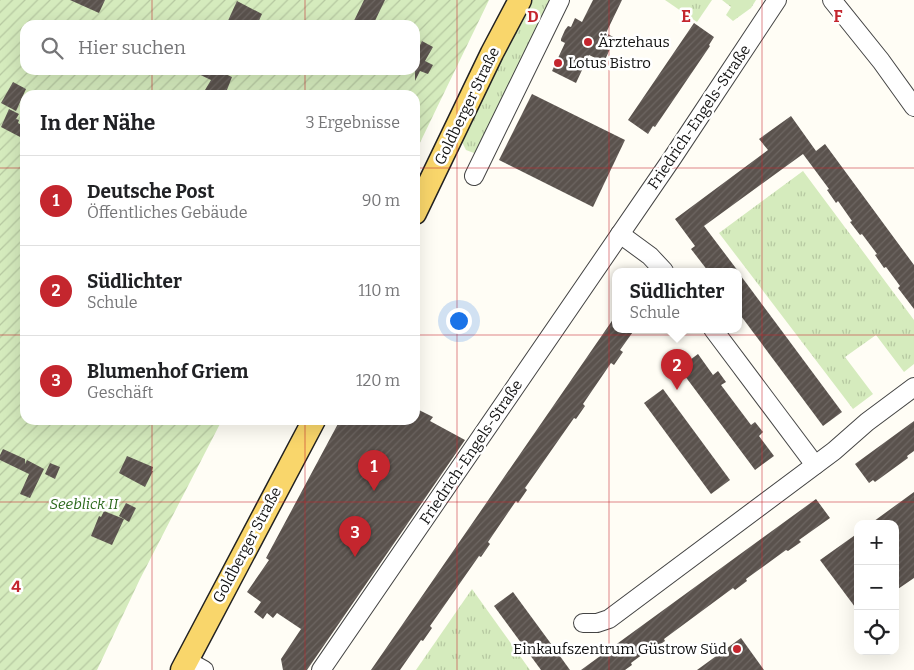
<!DOCTYPE html>
<html lang="de">
<meta charset="utf-8">
<style>
:root{--surface:#fff;--page:#f2f2f2;--text:#202124;--muted:#757577;--line:#e0e0e0;--accent:#c4262e}
body{margin:0;font-family:Bitter,serif;background:var(--page);color:var(--text)}
.controls{position:absolute;right:15px;bottom:15px;display:grid;overflow:hidden;border-radius:10px;box-shadow:0 5px 20px #0002}
.controls button{width:45px;height:45px;display:grid;place-items:center;padding:0;border:0;border-bottom:1px solid var(--line);background:var(--surface);color:var(--text);font:25px sans-serif}
.you{position:absolute;left:458px;top:320px;width:18px;height:18px;margin:-12px;border:4px solid #fff;border-radius:50%;background:#1a73e8;box-shadow:0 0 0 8px #1a73e833}
.badge{display:grid;place-items:center;width:32px;height:32px;border-radius:50%;background:var(--accent);color:#fff;font-size:16px;font-weight:700}
.pin{position:absolute;translate:-50% -41px;filter:drop-shadow(0 1px 2px #0008)}
.pin::after{content:'';position:absolute;top:26px;width:18px;height:15px;background:inherit;clip-path:polygon(0 0,100% 0,50% 100%)}
.popup{position:absolute;left:612px;top:268px;width:130px;height:65px;box-sizing:border-box;display:grid;place-content:center;border-radius:10px;background:var(--surface);filter:drop-shadow(0 1px 4px #0005);font-size:16px;white-space:nowrap;color:var(--muted)}
.popup b{font-size:19px;color:var(--text)}
.popup::after{content:'';position:absolute;left:50%;top:100%;margin-left:-10px;border:10px solid transparent;border-top-color:var(--surface)}
.list{margin:0;padding:0;list-style:none}
h2{display:flex;justify-content:space-between;align-items:center;height:65px;margin:0;padding:0 20px;font-size:21px}
h2 small{font-size:16px;font-weight:400;color:var(--muted)}
.list li{display:grid;grid-template-columns:32px 1fr auto;gap:15px;align-items:center;box-sizing:border-box;height:90px;padding:0 20px;border-top:1px solid var(--line)}
.list b{display:block;font-size:19px;white-space:nowrap}
.list p{margin:0;font-size:16px;white-space:nowrap;color:var(--muted)}
.list em{font-size:16px;font-style:normal;color:var(--muted)}
.icon{flex:none;width:28px;height:28px;fill:none;stroke:currentColor;stroke-width:2;stroke-linecap:round;stroke-linejoin:round}
.map{position:relative;flex:none;width:914px;height:670px;overflow:hidden}
.search{position:absolute;background:var(--surface);box-shadow:0 5px 20px #0002;left:20px;top:20px;width:400px;height:55px;display:flex;align-items:center;gap:12px;box-sizing:border-box;padding:0 18px;border-radius:15px;color:var(--muted);font-size:19px}
.panel{position:absolute;background:var(--surface);box-shadow:0 5px 20px #0002;left:20px;top:90px;width:400px;height:335px;border-radius:15px}
.map>svg:first-child{display:block}
</style>
<div class="map">
<svg width="914" height="670" viewBox="0 0 914 670">
<defs>
<pattern id="grass-tufts" width="24" height="20" patternUnits="userSpaceOnUse" patternTransform="scale(1.25)"><rect width="24" height="20" fill="#d5ebbd"/><path d="M3 7l-1-3M5 7V3M7 7l1-3M15 17l-1-3M17 17v-4M19 17l1-3" fill="none" stroke="#b6c8a1"/></pattern>
<pattern id="garden-furrows" width="10" height="10" patternUnits="userSpaceOnUse" patternTransform="scale(1.25)"><rect width="10" height="10" fill="#d5ebbd"/><path d="M-1 1l2-2M0 10L10 0M9 11l2-2" fill="none" stroke="#b6c8a1"/></pattern>
<pattern id="building-hatch" width="6" height="6" patternUnits="userSpaceOnUse" patternTransform="scale(1.25)"><rect width="6" height="6" fill="#5a524d"/><path d="M-1 1l2-2M0 6l6-6M5 7l2-2" fill="none" stroke="#6d6662"/></pattern>
</defs>
<rect width="100%" height="100%" fill="#fffdf5"/>
<g fill="url(#grass-tufts)">
<polygon points="529,0 554,0 480,150 474,153 466,150 462,142 464,131"/>
<polygon points="665,0 712,0 697,22"/>
<polygon points="722,0 756,0 751,8 733,21 726,15 731,7"/>
<polygon points="803,171 914,320 914,364 904,372 876,335 845,357 873,394 853,409 719,233"/>
<polygon points="472,589 530,670 416,670"/>
</g>
<path fill="url(#garden-furrows)" fill-rule="evenodd" d="M0,0H489L415,153V95H25V420H222L140,579L97,670H0ZM25,25H415V70H25Z"/>
<g fill="url(#building-hatch)">
<polygon points="70,0 105,0 99,13"/>
<polygon points="364,0 385,0 373,25 352,25"/>
<polygon points="593,0 622,0 606,33 615,38 604,62 589,55 576,83 552,71 565,43 561,41 561,39 565,30 568,26 571,27 575,18 582,22"/>
<polygon points="237,1 262,14 257,25 226,25"/>
<polygon points="694,23 714,37 709,45 710,46 655,127 653,126 648,134 628,120"/>
<polygon points="422,41 433,47 425,61 433,65 428,74 420,71 415,81 415,55"/>
<polygon points="190,70 217,70 232,77 225,95 202,95 211,80"/>
<polygon points="13,82 26,89 16,111 1,103"/>
<polygon points="532,94 625,140 593,207 499,160"/>
<polygon points="9,109 19,114 16,119 19,120 18,123 25,127 22,138 1,127"/>
<polygon points="791,116 816,151 825,144 914,265 914,309 898,288 900,286 886,267 884,268 875,255 877,254 862,234 860,235 850,222 852,221 838,201 836,203 827,190 829,189 803,154 704,226 738,271 708,271 691,249 695,246 675,219 768,150 759,139"/>
<polygon points="738,272 842,412 823,426 738,312"/>
<polygon points="616,315 616,329 635,329 620,350 623,352 614,365 611,363 583,404 585,406 576,419 574,418 525,488 527,490 518,503 516,501 488,542 490,544 481,557 479,556 430,626 432,628 423,641 421,640 400,670 371,670"/>
<polygon points="698,354 713,375 718,371 726,382 721,385 751,425 755,422 763,432 759,436 774,456 755,470 679,368"/>
<polygon points="663,389 730,480 711,494 644,403"/>
<polygon points="415,408 433,417 430,421 465,440 307,670 283,670 281,659 301,629 277,613 273,618 267,613 263,619 254,612 261,602 247,592 269,560 266,558 340,420 415,420"/>
<polygon points="914,421 914,451 907,456 908,458 875,482 873,480 869,483 855,464"/>
<polygon points="3,449 25,459 25,464 27,460 44,469 30,498 20,494 29,474 0,460 0,455"/>
<polygon points="127,456 153,467 152,471 153,471 145,487 119,473"/>
<polygon points="50,463 60,467 55,479 45,474"/>
<polygon points="914,492 914,578 895,591 895,524 870,524"/>
<polygon points="816,499 830,518 799,540 801,542 788,551 786,550 746,579 747,581 735,590 733,588 664,639 665,641 652,650 651,648 631,663 632,665 625,670 581,670"/>
<polygon points="126,503 136,508 129,522 119,516"/>
<polygon points="104,511 124,519 112,545 91,536 99,516 101,517"/>
<polygon points="858,533 858,611 820,560"/>
<polygon points="513,592 549,641 570,670 541,670 494,606"/>
<polygon points="741,638 764,670 697,670"/>
</g>
<g fill="none" stroke-linecap="round" stroke-linejoin="round">
<g stroke="#444" stroke-width="20">
<g id="minor">
<polyline points="832,0 881,61 914,107"/>
<polyline points="474,176 560,0"/>
<polyline points="620,234 650,256 664,271"/>
<polyline points="713,329 815,465"/>
<polyline points="583,623 597,623 609,619 834,451 867,422 914,387"/>
<polyline points="186,660 204,670"/>
<polyline points="321,670 673,157 777,0"/>
</g>
</g>
<g stroke="#222" stroke-width="25">
<g id="major">
<polyline points="415,213 492,53 520,0"/>
<polyline points="182,670 314,420"/>
</g>
</g>
<use href="#minor" stroke="#fff" stroke-width="18"/>
<use href="#major" stroke="#f9d66b" stroke-width="22"/>
</g>
<path fill="none" stroke="#c4262e" stroke-width="1" stroke-opacity="0.55" d="M152,0V25M305,0V25M457,0V670M609,0V670M762,0V670M152,70V95M305,70V95M0,168H25M415,168H914M0,335H25M415,335H914M152,420V670M305,420V670M0,502H914"/>
<g fill="#c4262e" stroke="#fff" stroke-width="2">
<circle cx="588" cy="42" r="5"/>
<circle cx="558" cy="63" r="5"/>
<circle cx="737" cy="649" r="5"/>
</g>
<g text-anchor="middle" stroke-width="5" stroke-linejoin="round" paint-order="stroke">
<g font-size="15" fill="#111" stroke="#fff" text-anchor="start">
<text x="598" y="47">Ärztehaus</text>
<text x="568" y="68">Lotus Bistro</text>
<text x="727" y="654" text-anchor="end">Einkaufszentrum Güstrow Süd</text>
</g>
<g font-size="15" fill="#111" stroke="#fff">
<text transform="translate(467 106) rotate(-64)" y="5">Goldberger Straße</text>
<text transform="translate(699 117) rotate(-56)" y="5">Friedrich-Engels-Straße</text>
<text transform="translate(471 452) rotate(-56)" y="5">Friedrich-Engels-Straße</text>
<text transform="translate(247 545) rotate(-62)" y="5">Goldberger Straße</text>
</g>
<g font-size="15" font-style="italic" fill="#2f6b1f" stroke="#fff">
<text x="84" y="509">Seeblick II</text>
</g>
</g>
<g font-size="16" text-anchor="middle" font-weight="bold" fill="#c4262e" stroke="#fff" stroke-width="5" stroke-linejoin="round" paint-order="stroke">
<text x="533" y="22">D</text>
<text x="686" y="22">E</text>
<text x="838" y="22">F</text>
<text x="16" y="592">4</text>
</g>
</svg>
<div class="controls">
<button>+</button>
<button>−</button>
<button><svg class="icon" aria-label="locate" viewBox="0 0 24 24"><circle cx="12" cy="12" r="6"/><path d="M12 2v4M12 18v4M2 12h4M18 12h4"/></svg></button>
</div>
<div class="you"></div>
<div class="pin badge" style="left:374px;top:491px">1</div>
<div class="pin badge" style="left:677px;top:390px">2</div>
<div class="popup"><b>Südlichter</b>Schule</div>
<div class="pin badge" style="left:355px;top:557px">3</div>
<div class="search"><svg class="icon" aria-label="search" viewBox="0 0 24 24"><circle cx="10" cy="10" r="6"/><path d="M15 15l6 6"/></svg>Hier suchen</div>
<section class="panel">
<h2>In der Nähe<small>3 Ergebnisse</small></h2>
<ul class="list">
<li><span class="badge">1</span><div><b>Deutsche Post</b><p>Öffentliches Gebäude</p></div><em>90 m</em></li>
<li><span class="badge">2</span><div><b>Südlichter</b><p>Schule</p></div><em>110 m</em></li>
<li><span class="badge">3</span><div><b>Blumenhof Griem</b><p>Geschäft</p></div><em>120 m</em></li>
</ul>
</section>
</div>
